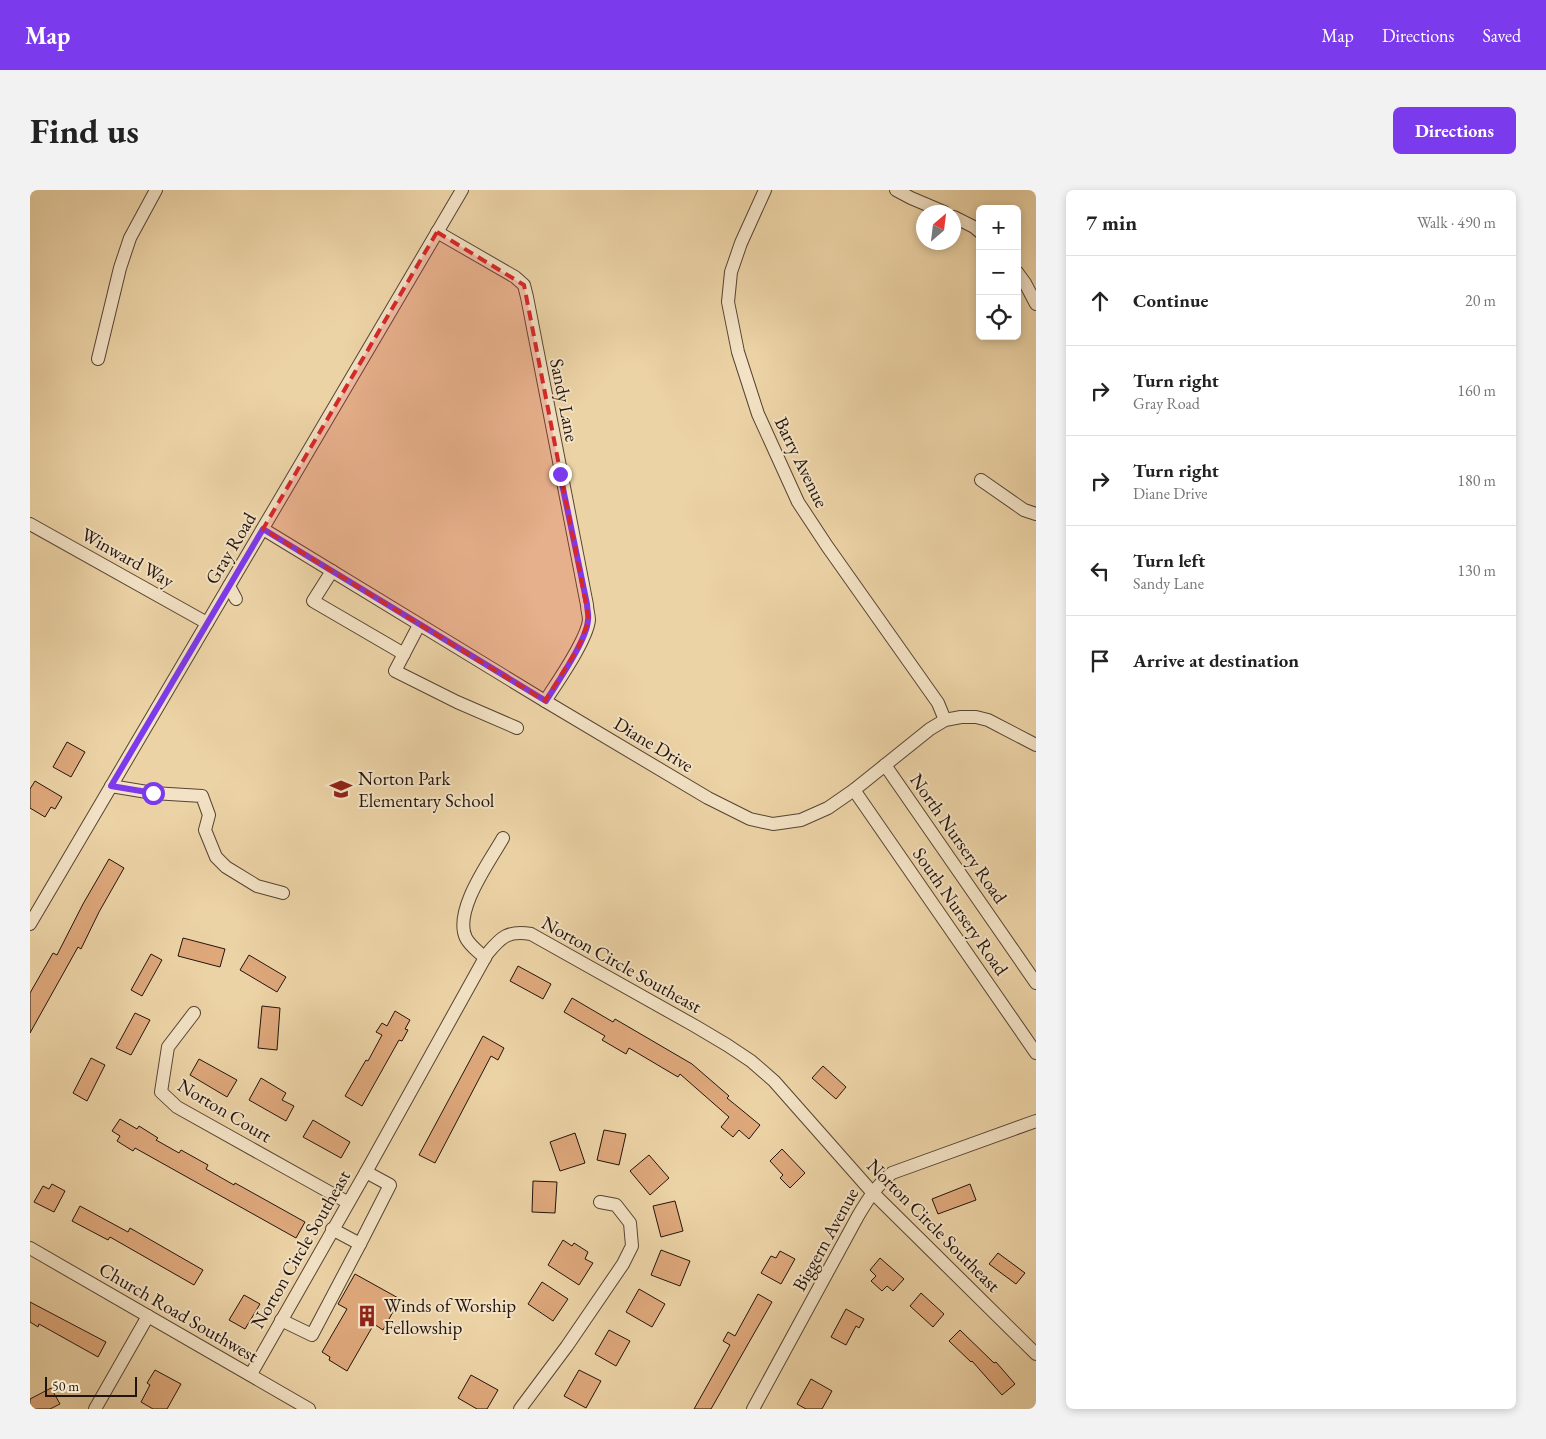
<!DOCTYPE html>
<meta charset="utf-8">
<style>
:root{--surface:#fff;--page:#f2f2f2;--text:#222;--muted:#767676;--line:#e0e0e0;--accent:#7c3aed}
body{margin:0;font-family:"EB Garamond",serif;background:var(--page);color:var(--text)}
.controls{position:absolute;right:15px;top:15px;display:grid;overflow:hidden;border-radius:8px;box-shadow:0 2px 8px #0003}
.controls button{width:45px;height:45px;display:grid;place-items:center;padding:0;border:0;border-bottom:1px solid var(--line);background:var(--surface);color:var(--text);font:25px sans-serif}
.compass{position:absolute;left:886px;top:15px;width:45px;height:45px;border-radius:50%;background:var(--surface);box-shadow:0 2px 8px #0003;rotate:28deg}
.scale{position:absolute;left:15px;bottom:12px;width:92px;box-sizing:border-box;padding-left:5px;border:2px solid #23140d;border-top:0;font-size:14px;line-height:18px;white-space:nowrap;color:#23140d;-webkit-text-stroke:4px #f3e2c5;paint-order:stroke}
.stop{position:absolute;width:15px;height:15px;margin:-11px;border:4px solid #7c3aed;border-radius:50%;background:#fff}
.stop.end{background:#7c3aed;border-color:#fff;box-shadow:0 1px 5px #0008}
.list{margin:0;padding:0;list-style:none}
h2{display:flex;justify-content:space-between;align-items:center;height:65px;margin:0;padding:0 20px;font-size:21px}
h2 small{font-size:16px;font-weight:400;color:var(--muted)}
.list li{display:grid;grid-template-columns:32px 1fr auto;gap:15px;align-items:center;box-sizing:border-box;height:90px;padding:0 20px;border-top:1px solid var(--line)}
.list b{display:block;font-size:19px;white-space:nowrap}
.list p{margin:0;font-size:16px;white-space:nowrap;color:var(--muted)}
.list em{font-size:16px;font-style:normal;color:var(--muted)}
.icon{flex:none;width:28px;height:28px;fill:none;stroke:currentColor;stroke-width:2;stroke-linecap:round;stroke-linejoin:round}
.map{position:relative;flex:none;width:1006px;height:1219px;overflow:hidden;border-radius:8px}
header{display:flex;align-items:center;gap:30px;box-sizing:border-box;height:70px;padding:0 25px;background:var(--accent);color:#fff}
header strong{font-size:24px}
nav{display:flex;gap:28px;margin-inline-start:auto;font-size:18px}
.intro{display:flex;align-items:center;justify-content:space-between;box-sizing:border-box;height:120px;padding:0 30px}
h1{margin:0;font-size:35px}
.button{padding:12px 22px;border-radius:8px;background:var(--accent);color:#fff;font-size:18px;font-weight:700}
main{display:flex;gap:30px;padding:0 30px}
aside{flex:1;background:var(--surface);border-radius:8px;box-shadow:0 2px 8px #0003}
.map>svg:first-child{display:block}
</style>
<header>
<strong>Map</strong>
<nav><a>Map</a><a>Directions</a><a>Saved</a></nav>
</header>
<div class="intro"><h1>Find us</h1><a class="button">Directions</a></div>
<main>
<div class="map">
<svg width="1006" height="1219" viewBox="0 0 1006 1219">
<rect width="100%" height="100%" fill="#ecd3a6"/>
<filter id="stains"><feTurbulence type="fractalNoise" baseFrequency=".004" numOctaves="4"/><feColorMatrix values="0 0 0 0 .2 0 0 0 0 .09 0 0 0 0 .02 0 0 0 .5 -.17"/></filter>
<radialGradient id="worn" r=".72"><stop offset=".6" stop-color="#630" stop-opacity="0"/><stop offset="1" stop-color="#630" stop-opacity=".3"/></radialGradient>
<g fill="#dea87b" stroke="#23140d">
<polygon points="37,552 55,562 41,587 23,577"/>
<polygon points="5,591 32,607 25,619 21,617 15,627 0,618 0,599"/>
<polygon points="79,669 94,678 69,722 51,759 48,757 0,843 0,803 23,763 27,765 53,714"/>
<polygon points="153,748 195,759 190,777 148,766"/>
<polygon points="121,764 132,770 112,806 101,800"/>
<polygon points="219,765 256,787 247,802 210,780"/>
<polygon points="488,776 521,794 513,809 480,791"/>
<polygon points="542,808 583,832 585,829 662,874 699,906 697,908 730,935 719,949 709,940 703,947 691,937 699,927 650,884 648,887 599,858 596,864 572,850 575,846 534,822"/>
<polygon points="232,816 250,818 247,860 228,858"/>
<polygon points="365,821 380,830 375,839 378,840 372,851 369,850 332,916 315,906 336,870 338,871 352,845 346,842 352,833 357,836"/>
<polygon points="105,823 120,830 101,865 86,858"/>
<polygon points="453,846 474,858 468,870 461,866 405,973 389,965"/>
<polygon points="61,868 75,875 57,911 43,903"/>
<polygon points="169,869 207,890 197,907 160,885"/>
<polygon points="793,876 816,897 806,909 782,888"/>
<polygon points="231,888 256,903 252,910 264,916 256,931 219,910"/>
<polygon points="90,929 107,939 109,936 128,948 126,950 149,963 151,960 178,975 176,979 204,995 205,993 275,1032 266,1048 105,958 103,961 87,951 90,946 82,941"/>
<polygon points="283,930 320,952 311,968 273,947"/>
<polygon points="574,940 596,944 589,975 567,970"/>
<polygon points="545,943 555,973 530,981 520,952"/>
<polygon points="752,959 775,983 760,998 750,988 753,985 740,971"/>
<polygon points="619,965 639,988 620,1005 600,981"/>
<polygon points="503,991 527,992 525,1023 502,1022"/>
<polygon points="22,994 35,1001 24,1022 4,1012 13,996 19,999"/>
<polygon points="940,994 946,1010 908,1024 902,1009"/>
<polygon points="645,1011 653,1041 631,1047 623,1016"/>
<polygon points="50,1016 98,1042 100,1038 173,1080 164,1095 80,1047 78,1050 42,1031"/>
<polygon points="533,1050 542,1056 544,1053 558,1062 555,1069 563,1073 549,1095 518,1075"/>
<polygon points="631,1060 660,1071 650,1096 621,1085"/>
<polygon points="750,1061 765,1069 751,1094 731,1083 741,1066 746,1068"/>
<polygon points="968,1063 995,1083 986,1094 959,1074"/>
<polygon points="850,1068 874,1089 863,1101 857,1096 852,1101 841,1091 846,1086 840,1080"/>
<polygon points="325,1084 370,1109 353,1140 344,1134 317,1181 299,1170 300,1167 292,1162 317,1119 308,1114"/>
<polygon points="512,1092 538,1109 523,1131 498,1114"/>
<polygon points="609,1099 635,1114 622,1137 596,1122"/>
<polygon points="891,1103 914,1124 903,1137 880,1116"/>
<polygon points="728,1104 742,1112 681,1219 664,1219 700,1155 693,1151 698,1142 705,1146"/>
<polygon points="214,1105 230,1114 215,1139 199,1130"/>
<polygon points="0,1112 76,1152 68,1167 9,1134 8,1137 0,1132"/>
<polygon points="816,1119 834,1129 829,1138 826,1136 816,1155 801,1147"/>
<polygon points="579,1140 600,1151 586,1176 565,1164"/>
<polygon points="930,1140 964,1173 966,1172 985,1194 972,1205 942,1171 941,1172 919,1151"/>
<polygon points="125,1180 151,1194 137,1219 123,1219 111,1212 120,1195 117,1193"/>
<polygon points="549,1180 571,1191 556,1218 534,1206"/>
<polygon points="441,1185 468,1200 457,1219 447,1219 428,1208"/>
<polygon points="781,1189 802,1201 792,1219 776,1219 767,1214"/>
<polygon points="21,1198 30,1214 20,1219 0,1219 0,1209"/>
</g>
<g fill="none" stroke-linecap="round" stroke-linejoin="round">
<g stroke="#543" stroke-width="14">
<g id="minor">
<polyline points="735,0 711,53 701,82 698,112 708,162 728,224 768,312 797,356 908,513 915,530"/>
<polyline points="866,0 881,8 914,22"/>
<polyline points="924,27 944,37 950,42"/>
<path d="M407,42L485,87L494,95L497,107L557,415C557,420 559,425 559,430C557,450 527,493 515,511"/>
<polyline points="987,82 995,93 1006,114"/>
<polyline points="68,169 90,78 100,48 126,0"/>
<polyline points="951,290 994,320 1006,324"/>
<polyline points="0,334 177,433"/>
<polyline points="233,339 515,511 678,608 720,629 743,634 771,630 798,618 824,600 900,539 915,530 931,527 946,527 958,530 1006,555"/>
<polyline points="302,381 283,411 374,464"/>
<polyline points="199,396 206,409"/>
<polyline points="389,435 365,481 427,512 487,538"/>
<polyline points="855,575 1006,793"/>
<polyline points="81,596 123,603 172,606 179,625 175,640 186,667 196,677 227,696 253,703"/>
<polyline points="824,600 1006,863"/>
<polyline points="0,734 432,0"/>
<path d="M455,768C449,762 440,756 436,748C423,721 460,671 473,648"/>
<polyline points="164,823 138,857 131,902 147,917 317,1012"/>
<polyline points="330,1054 360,995 336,982"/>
<polyline points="0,1058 279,1219"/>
<polyline points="251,1130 282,1145 330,1054 302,1039"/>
<path d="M221,1184L336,982L457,764C471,747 478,740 501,744L665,836L697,855L721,871L744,891L842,1002L1006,1164"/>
<polyline points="65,1219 118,1126"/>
<polyline points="490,1219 537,1156 593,1074 602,1056 600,1033 586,1015 570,1012"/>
<path d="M723,1219L828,1026C838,1009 847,995 862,983L1006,931"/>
</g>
</g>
<use href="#minor" stroke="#f3e2c5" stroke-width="12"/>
</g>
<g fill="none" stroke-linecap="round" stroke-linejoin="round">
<path stroke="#7c3aed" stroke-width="6" d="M123,603L81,596L233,339L516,511C527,493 557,450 558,430C559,425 557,419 557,414L530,284"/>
</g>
<path fill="#d62828" fill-opacity="0.2" stroke="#d62828" stroke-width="4" stroke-dasharray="10 6" stroke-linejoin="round" d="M407,42L494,95L559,430L548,458L515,511L233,339Z"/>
<defs>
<g id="school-bare" transform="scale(1.725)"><path d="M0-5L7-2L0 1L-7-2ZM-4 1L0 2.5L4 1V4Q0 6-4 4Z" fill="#8f2418" stroke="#f3e2c5" stroke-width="2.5" paint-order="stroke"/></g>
<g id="building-bare" transform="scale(1.725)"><path d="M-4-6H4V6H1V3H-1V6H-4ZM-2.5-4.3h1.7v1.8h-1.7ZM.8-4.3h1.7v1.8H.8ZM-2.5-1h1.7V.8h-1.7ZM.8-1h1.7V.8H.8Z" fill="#8f2418" stroke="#f3e2c5" stroke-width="2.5" paint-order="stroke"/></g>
</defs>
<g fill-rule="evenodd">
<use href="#school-bare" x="311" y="599"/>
<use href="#building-bare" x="337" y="1126"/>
</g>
<g text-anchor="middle" stroke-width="4" stroke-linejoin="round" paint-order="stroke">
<g font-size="19" fill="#23140d" stroke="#f3e2c5">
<text transform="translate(535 210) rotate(79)" y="7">Sandy Lane</text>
<text transform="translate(772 272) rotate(64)" y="7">Barry Avenue</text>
<text transform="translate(200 358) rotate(-59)" y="7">Gray Road</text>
<text transform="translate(98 367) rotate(29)" y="7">Winward Way</text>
<text transform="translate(624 554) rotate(31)" y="7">Diane Drive</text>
<text transform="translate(929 648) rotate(55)" y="7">North Nursery Road</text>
<text transform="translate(931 721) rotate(55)" y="7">South Nursery Road</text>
<text transform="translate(592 774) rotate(29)" y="7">Norton Circle Southeast</text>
<text transform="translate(195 920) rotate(31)" y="7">Norton Court</text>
<text transform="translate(904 1035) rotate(45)" y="7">Norton Circle Southeast</text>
<text transform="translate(795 1049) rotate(-61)" y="7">Biggern Avenue</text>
<text transform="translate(270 1059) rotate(-60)" y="7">Norton Circle Southeast</text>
<text transform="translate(149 1122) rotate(30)" y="7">Church Road Southwest</text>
</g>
<g font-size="19" fill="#23140d" stroke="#f3e2c5" text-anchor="start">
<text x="328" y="595">Norton Park<tspan x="328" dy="22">Elementary School</tspan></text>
<text x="354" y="1122">Winds of Worship<tspan x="354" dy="22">Fellowship</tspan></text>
</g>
</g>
<rect width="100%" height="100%" filter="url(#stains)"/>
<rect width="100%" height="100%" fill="url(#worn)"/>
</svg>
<div class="controls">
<button>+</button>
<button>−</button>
<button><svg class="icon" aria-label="locate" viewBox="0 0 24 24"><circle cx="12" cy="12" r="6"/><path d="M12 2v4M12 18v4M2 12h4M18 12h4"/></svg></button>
</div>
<svg class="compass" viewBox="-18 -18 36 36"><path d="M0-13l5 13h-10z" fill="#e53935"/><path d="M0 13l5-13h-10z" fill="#767676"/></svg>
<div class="scale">50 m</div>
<div class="stop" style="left:123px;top:603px"></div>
<div class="stop end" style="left:530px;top:284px"></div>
</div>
<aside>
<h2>7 min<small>Walk · 490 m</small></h2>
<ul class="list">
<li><svg class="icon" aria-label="ahead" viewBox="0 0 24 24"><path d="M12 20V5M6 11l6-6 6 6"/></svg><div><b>Continue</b></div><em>20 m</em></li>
<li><svg class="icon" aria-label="right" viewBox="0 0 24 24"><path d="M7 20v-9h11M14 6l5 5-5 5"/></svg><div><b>Turn right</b><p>Gray Road</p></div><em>160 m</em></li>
<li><svg class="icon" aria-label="right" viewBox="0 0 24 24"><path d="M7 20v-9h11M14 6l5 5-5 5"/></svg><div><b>Turn right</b><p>Diane Drive</p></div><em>180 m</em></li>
<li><svg class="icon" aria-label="left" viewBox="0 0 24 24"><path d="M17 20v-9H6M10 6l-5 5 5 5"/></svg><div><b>Turn left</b><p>Sandy Lane</p></div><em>130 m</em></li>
<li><svg class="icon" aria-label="arrive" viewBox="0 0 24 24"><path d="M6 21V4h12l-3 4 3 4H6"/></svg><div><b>Arrive at destination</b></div></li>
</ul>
</aside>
</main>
